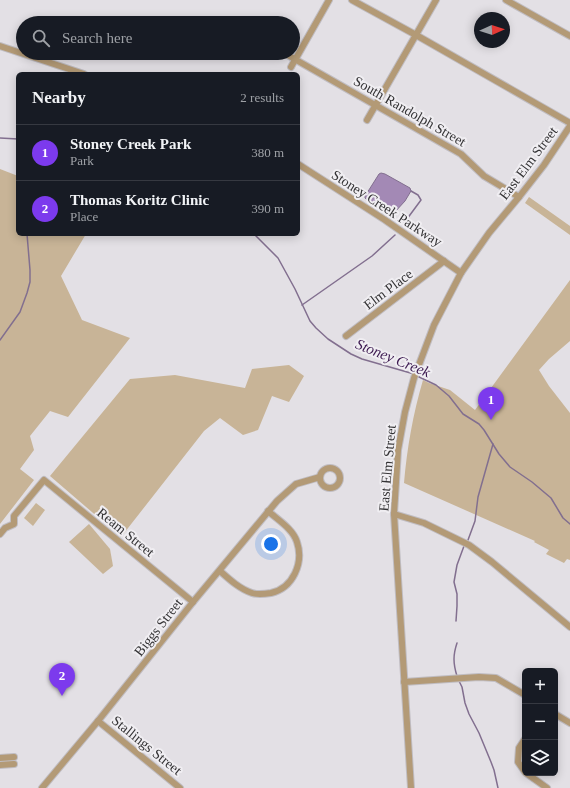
<!DOCTYPE html>
<meta charset="utf-8">
<style>
:root{--surface:#171b24;--page:#242831;--text:#f1f3f6;--muted:#9ea1a6;--line:#363941;--accent:#7c3aed}
body{margin:0;font-family:"Times New Roman",serif;background:var(--page);color:var(--text)}
.controls{position:absolute;right:12px;bottom:12px;display:grid;overflow:hidden;border-radius:6px;box-shadow:0 2px 10px #0003}
.controls button{width:36px;height:36px;display:grid;place-items:center;padding:0;border:0;border-bottom:1px solid var(--line);background:var(--surface);color:var(--text);font:20px sans-serif}
.compass{position:absolute;left:474px;top:12px;width:36px;height:36px;border-radius:50%;background:var(--surface);box-shadow:0 2px 10px #0003;rotate:87deg}
.you{position:absolute;left:271px;top:544px;width:14px;height:14px;margin:-10px;border:3px solid #fff;border-radius:50%;background:#1a73e8;box-shadow:0 0 0 6px #1a73e833}
.badge{display:grid;place-items:center;width:26px;height:26px;border-radius:50%;background:var(--accent);color:#fff;font-size:13px;font-weight:700}
.pin{position:absolute;translate:-50% -33px;filter:drop-shadow(0 1px 2px #0008)}
.pin::after{content:'';position:absolute;top:21px;width:14px;height:12px;background:inherit;clip-path:polygon(0 0,100% 0,50% 100%)}
.list{margin:0;padding:0;list-style:none}
h2{display:flex;justify-content:space-between;align-items:center;height:52px;margin:0;padding:0 16px;font-size:17px}
h2 small{font-size:13px;font-weight:400;color:var(--muted)}
.list li{display:grid;grid-template-columns:26px 1fr auto;gap:12px;align-items:center;box-sizing:border-box;height:56px;padding:0 16px;border-top:1px solid var(--line)}
.list b{display:block;font-size:15px;white-space:nowrap}
.list p{margin:0;font-size:13px;white-space:nowrap;color:var(--muted)}
.list em{font-size:13px;font-style:normal;color:var(--muted)}
.icon{flex:none;width:22px;height:22px;fill:none;stroke:currentColor;stroke-width:2;stroke-linecap:round;stroke-linejoin:round}
.map{position:relative;flex:none;width:570px;height:788px;overflow:hidden}
.search{position:absolute;background:var(--surface);box-shadow:0 2px 10px #0003;left:16px;top:16px;width:284px;height:44px;display:flex;align-items:center;gap:10px;box-sizing:border-box;padding:0 14px;border-radius:22px;color:var(--muted);font-size:15px}
.panel{position:absolute;background:var(--surface);box-shadow:0 2px 10px #0003;left:16px;top:72px;width:284px;height:164px;border-radius:6px}
.map>svg:first-child{display:block}
</style>
<div class="map">
<svg width="570" height="788" viewBox="0 0 570 788">
<rect width="100%" height="100%" fill="#e3e0e5"/>
<g fill="#c8b497">
<polygon points="0,169 18,176 18,234 86,234 61,276 82,320 130,338 68,417 50,411 30,436 34,450 20,469 34,480 0,524"/>
<polygon points="529,197 570,226 570,235 525,203"/>
<path d="M570,280V341L549,359L539,370L549,386L570,413V560L567,559L564,563L546,554L549,550L534,542L535,541L404,483C407,448 413,414 423,380L429,383L450,390L475,410Z"/>
<polygon points="289,365 304,376 289,402 272,396 258,430 243,435 220,418 204,431 121,537 50,476 130,379 175,375 245,388 252,369"/>
<polygon points="36,503 45,510 33,526 24,518"/>
<polygon points="89,524 110,549 113,566 103,574 69,542"/>
</g>
<path fill="#a389b5" stroke="#826f8f" d="M381,173L385,174L410,188L411,191L405,201L394,213C384,212 373,205 365,198V195L367,193L379,174Z"/>
<g fill="none" stroke-linecap="round" stroke-linejoin="round">
<g stroke="#826f8f" stroke-width="1.5">
<polyline points="0,138 18,139"/>
<polyline points="404,223 421,200 418,195 411,191"/>
<polyline points="254,234 278,258 295,289 310,321 316,328 328,339 351,354 362,359 414,374"/>
<polyline points="302,305 372,256 395,235"/>
<polyline points="0,340 20,312 27,293 30,282 30,270 27,234"/>
<polyline points="417,376 436,385 449,396 463,414 479,424 484,430 499,454 510,467 532,482 551,498 563,518 570,524"/>
<polyline points="468,540 475,521 478,497 493,444"/>
<polyline points="456,621 457,606 457,594 454,582 457,565 464,546"/>
<path d="M457,643C453,655 453,663 457,676"/>
<polyline points="458,679 462,687 465,703 469,714 479,733 491,762 494,770 498,788"/>
</g>
<g stroke="#c0bdc2" stroke-width="8">
<g id="minor">
<polyline points="352,0 416,35 570,123"/>
<polyline points="506,0 570,36"/>
<polyline points="0,46 84,74"/>
<polyline points="284,53 461,154 484,176 519,197"/>
<polyline points="291,67 329,0"/>
<polyline points="367,120 436,0"/>
<polyline points="298,164 385,220 461,273"/>
<polyline points="346,336 444,261"/>
<circle cx="330" cy="478" r="10"/>
<polyline points="394,514 424,523 469,545 492,562 570,627"/>
<polyline points="0,534 5,528 14,524 14,516 44,480 193,602"/>
<path d="M220,571C230,580 240,589 252,593C258,595 265,594 271,593C293,588 304,563 297,542C293,529 278,520 268,511"/>
<polyline points="404,682 479,677 496,678 525,695"/>
<polyline points="555,714 570,723"/>
<polyline points="98,721 180,788"/>
<polyline points="525,739 519,748 518,762 525,772"/>
<polyline points="0,758 14,757"/>
<polyline points="0,765 14,764"/>
<polyline points="526,773 547,788"/>
<polyline points="42,788 98,721 193,602 277,501 296,484 320,477"/>
<polyline points="411,788 394,514 398,450 405,412 414,378 434,325 461,273 489,233 519,197 544,165 570,126"/>
</g>
</g>
<use href="#minor" stroke="#b39a76" stroke-width="6"/>
</g>
<g text-anchor="middle" stroke-width="4" stroke-linejoin="round" paint-order="stroke">
<g font-size="14" fill="#343335" stroke="#f0eef2">
<text transform="translate(410 111) rotate(30)" y="5">South Randolph Street</text>
<text transform="translate(528 163) rotate(-53)" y="5">East Elm Street</text>
<text transform="translate(387 208) rotate(33)" y="5">Stoney Creek Parkway</text>
<text transform="translate(388 289) rotate(-37)" y="5">Elm Place</text>
<text transform="translate(387 468) rotate(-85)" y="5">East Elm Street</text>
<text transform="translate(126 532) rotate(39)" y="5">Ream Street</text>
<text transform="translate(158 627) rotate(-52)" y="5">Biggs Street</text>
<text transform="translate(147 745) rotate(39)" y="5">Stallings Street</text>
</g>
<g font-size="15" font-style="italic" fill="#3c1950" stroke="#f0eef2">
<text transform="translate(393 358) rotate(22)" y="5">Stoney Creek</text>
</g>
</g>
</svg>
<div class="controls">
<button>+</button>
<button>−</button>
<button><svg class="icon" aria-label="layers" viewBox="0 0 24 24"><path d="M12 4l9 5-9 5-9-5zM3 14l9 5 9-5"/></svg></button>
</div>
<svg class="compass" viewBox="-18 -18 36 36"><path d="M0-13l5 13h-10z" fill="#e53935"/><path d="M0 13l5-13h-10z" fill="#9ea1a6"/></svg>
<div class="you"></div>
<div class="pin badge" style="left:491px;top:420px">1</div>
<div class="pin badge" style="left:62px;top:696px">2</div>
<div class="search"><svg class="icon" aria-label="search" viewBox="0 0 24 24"><circle cx="10" cy="10" r="6"/><path d="M15 15l6 6"/></svg>Search here</div>
<section class="panel">
<h2>Nearby<small>2 results</small></h2>
<ul class="list">
<li><span class="badge">1</span><div><b>Stoney Creek Park</b><p>Park</p></div><em>380 m</em></li>
<li><span class="badge">2</span><div><b>Thomas Koritz Clinic</b><p>Place</p></div><em>390 m</em></li>
</ul>
</section>
</div>
